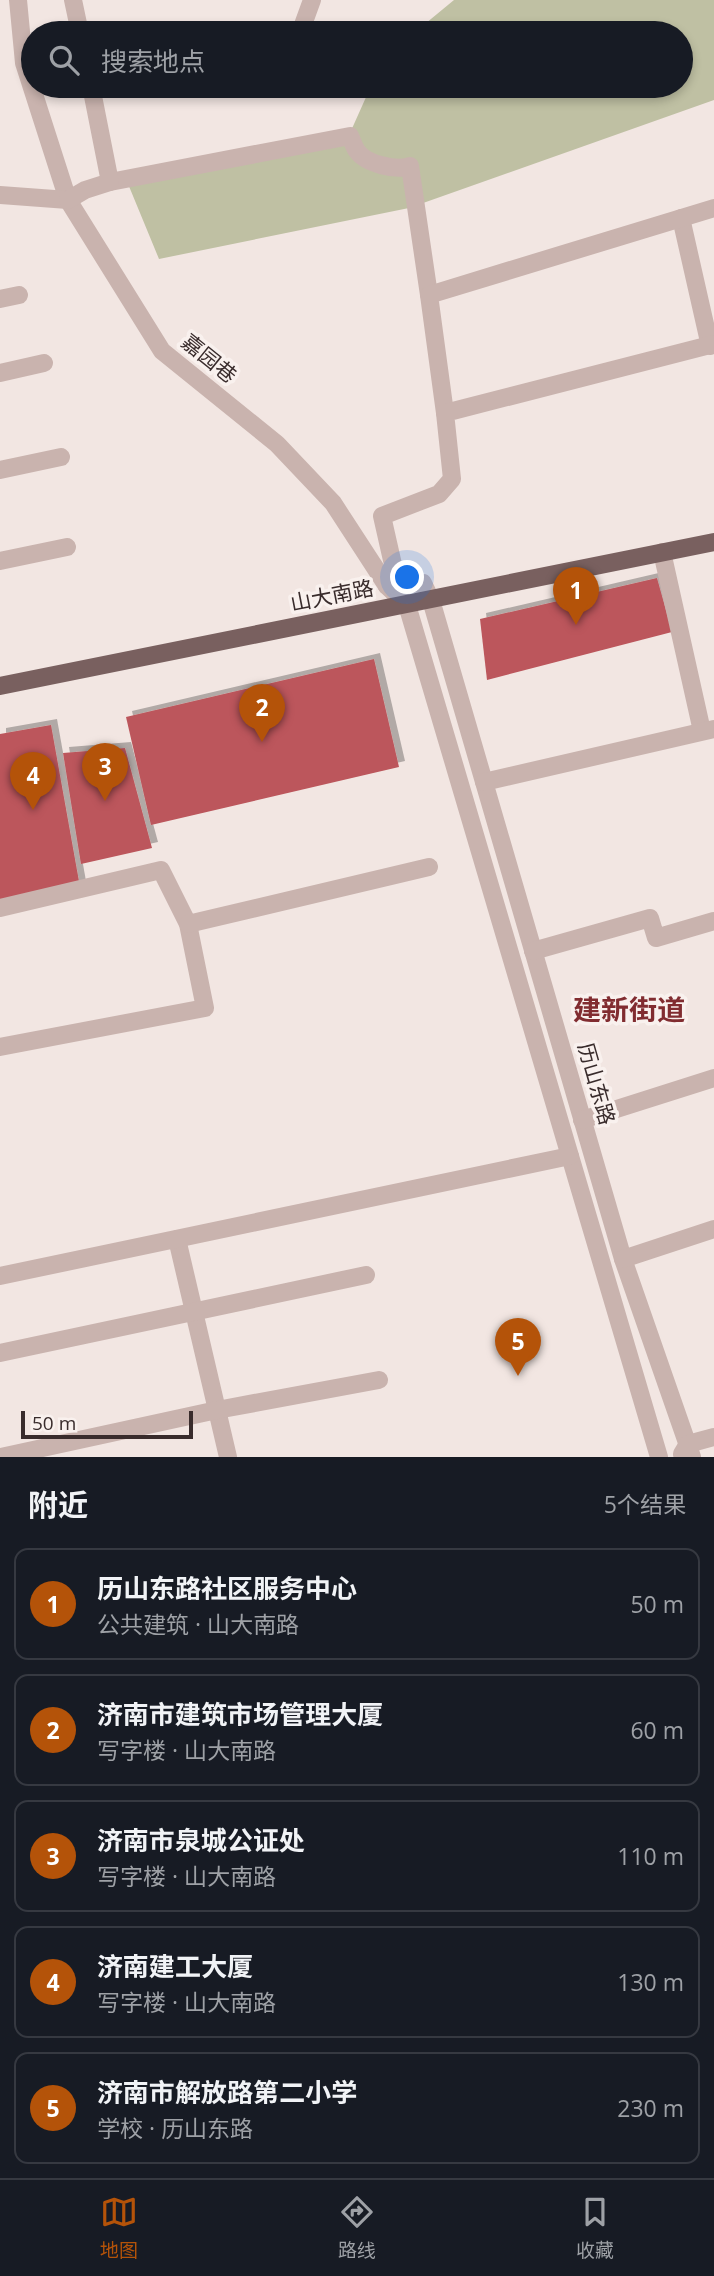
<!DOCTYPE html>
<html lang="zh">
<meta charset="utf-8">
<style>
:root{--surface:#171b24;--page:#20242c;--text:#f1f3f6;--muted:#9ea1a6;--line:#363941;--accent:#b45309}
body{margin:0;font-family:"Open Sans","Noto Sans SC",sans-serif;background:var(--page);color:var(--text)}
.scale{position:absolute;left:21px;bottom:18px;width:172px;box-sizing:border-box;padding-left:7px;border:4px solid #392c2c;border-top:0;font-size:19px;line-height:24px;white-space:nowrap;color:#392c2c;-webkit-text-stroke:5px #f9f1ee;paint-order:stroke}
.you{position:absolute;left:408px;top:578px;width:24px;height:24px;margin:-18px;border:5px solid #fff;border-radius:50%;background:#1a73e8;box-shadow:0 0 0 10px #1a73e833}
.badge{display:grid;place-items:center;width:46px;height:46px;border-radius:50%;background:var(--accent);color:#fff;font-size:23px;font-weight:700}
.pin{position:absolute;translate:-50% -58px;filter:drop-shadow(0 2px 4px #0008)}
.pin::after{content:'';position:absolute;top:37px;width:24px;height:21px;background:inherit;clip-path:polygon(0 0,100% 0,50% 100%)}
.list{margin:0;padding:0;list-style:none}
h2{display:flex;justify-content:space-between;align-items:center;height:91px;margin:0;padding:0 28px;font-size:30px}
h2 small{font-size:23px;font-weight:400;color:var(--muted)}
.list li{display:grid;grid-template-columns:46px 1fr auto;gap:21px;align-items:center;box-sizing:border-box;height:112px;margin:0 14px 14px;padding:0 14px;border:2px solid var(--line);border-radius:14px}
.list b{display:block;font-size:26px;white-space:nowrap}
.list p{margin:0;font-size:23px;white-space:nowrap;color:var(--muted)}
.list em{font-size:23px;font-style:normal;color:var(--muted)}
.icon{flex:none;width:38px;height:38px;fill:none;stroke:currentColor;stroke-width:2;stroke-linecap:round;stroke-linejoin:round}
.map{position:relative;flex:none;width:714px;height:1457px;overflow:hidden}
.search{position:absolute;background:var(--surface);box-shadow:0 4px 10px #0003;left:21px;right:21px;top:21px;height:77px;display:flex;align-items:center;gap:18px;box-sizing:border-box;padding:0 24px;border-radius:38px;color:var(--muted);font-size:26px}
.sheet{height:721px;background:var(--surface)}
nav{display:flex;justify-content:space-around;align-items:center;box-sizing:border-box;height:98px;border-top:2px solid var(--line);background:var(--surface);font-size:19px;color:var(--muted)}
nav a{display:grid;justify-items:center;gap:4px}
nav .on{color:var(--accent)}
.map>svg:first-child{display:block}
</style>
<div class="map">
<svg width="714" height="1457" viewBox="0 0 714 1457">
<defs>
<filter id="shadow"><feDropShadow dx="6" dy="-6" stdDeviation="0" flood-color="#0004"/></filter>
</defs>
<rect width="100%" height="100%" fill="#f2e6e2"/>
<polygon fill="#bfc0a3" points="454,0 714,0 714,100 409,208 159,259 126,179 350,133 371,86 681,86 681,33 414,33"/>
<g fill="#bc565b" filter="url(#shadow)">
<polygon points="657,578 672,632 487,680 480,619"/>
<polygon points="374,659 399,767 151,825 126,717"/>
<polygon points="51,725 80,887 0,901 0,734"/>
<polygon points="125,748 152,848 81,864 63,753"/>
</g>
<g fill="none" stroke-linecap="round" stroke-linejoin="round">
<g stroke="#c9b3ae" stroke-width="18">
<polyline points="18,0 24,63 68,200 162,351 277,444 333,503 387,586 407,605 659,1457"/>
<polyline points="73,0 80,33"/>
<polyline points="300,33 312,0"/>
<path d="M110,182L350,136C352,140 354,147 357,151C366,164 396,171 410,166L429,295"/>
<polyline points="0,195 68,200"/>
<polyline points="68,200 85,190 110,182 91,86"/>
<polyline points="681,218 710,346"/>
<polyline points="0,299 19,295"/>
<polyline points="0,373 44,363"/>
<polyline points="445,413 429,295 714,208"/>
<polyline points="0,470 61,457"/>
<polyline points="662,552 702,731"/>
<polyline points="0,561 67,547"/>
<polyline points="387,586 423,583 431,600 623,1259 692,1457"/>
<polyline points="387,586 394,569 382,516 439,494 452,479 445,413 714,344"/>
<polyline points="484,782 714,729"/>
<polyline points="0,908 161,870 188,924 205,1008 0,1047"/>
<polyline points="188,924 429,867"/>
<polyline points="533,951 650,918 656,938 714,921"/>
<polyline points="582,1120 714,1078"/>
<polyline points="177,1239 228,1457"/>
<polyline points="623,1259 714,1229"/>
<polyline points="0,1276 570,1156"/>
<polyline points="0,1353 366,1275"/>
<polyline points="682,1454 688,1444 714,1437"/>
<polyline points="1,1457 217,1410 379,1380"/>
</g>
<polyline stroke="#79605f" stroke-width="18" points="0,686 714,542"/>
</g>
<g text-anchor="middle" stroke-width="7" stroke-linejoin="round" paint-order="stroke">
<g font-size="21" fill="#392c2c" stroke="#f9f1ee">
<text transform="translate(209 359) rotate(39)" y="7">嘉园巷</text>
<text transform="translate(332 596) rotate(-11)" y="7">山大南路</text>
<text transform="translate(596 1084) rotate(74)" y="7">历山东路</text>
</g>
<g font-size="28" font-weight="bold" fill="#812c30" stroke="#f9f1ee">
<text x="629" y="1020">建新街道</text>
</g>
</g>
</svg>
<div class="scale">50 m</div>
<div class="you"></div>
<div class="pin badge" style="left:576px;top:625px">1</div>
<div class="pin badge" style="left:262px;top:742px">2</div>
<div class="pin badge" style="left:105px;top:801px">3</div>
<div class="pin badge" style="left:33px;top:810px">4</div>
<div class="pin badge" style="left:518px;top:1376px">5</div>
<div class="search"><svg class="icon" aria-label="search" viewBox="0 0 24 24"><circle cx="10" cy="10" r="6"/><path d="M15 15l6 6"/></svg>搜索地点</div>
</div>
<section class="sheet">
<h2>附近<small>5个结果</small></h2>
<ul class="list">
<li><span class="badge">1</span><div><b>历山东路社区服务中心</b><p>公共建筑 · 山大南路</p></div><em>50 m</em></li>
<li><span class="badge">2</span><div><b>济南市建筑市场管理大厦</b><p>写字楼 · 山大南路</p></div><em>60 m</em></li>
<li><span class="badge">3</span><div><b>济南市泉城公证处</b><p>写字楼 · 山大南路</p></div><em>110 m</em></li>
<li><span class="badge">4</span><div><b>济南建工大厦</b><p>写字楼 · 山大南路</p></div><em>130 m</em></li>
<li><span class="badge">5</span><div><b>济南市解放路第二小学</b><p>学校 · 历山东路</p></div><em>230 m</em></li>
</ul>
</section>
<nav>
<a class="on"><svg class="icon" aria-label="map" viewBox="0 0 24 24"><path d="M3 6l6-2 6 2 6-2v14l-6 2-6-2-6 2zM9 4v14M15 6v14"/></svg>地图</a>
<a><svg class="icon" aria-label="directions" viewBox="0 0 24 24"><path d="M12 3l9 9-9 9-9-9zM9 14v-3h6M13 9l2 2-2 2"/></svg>路线</a>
<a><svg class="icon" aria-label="saved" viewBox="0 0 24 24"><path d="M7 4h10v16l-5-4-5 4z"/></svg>收藏</a>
</nav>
